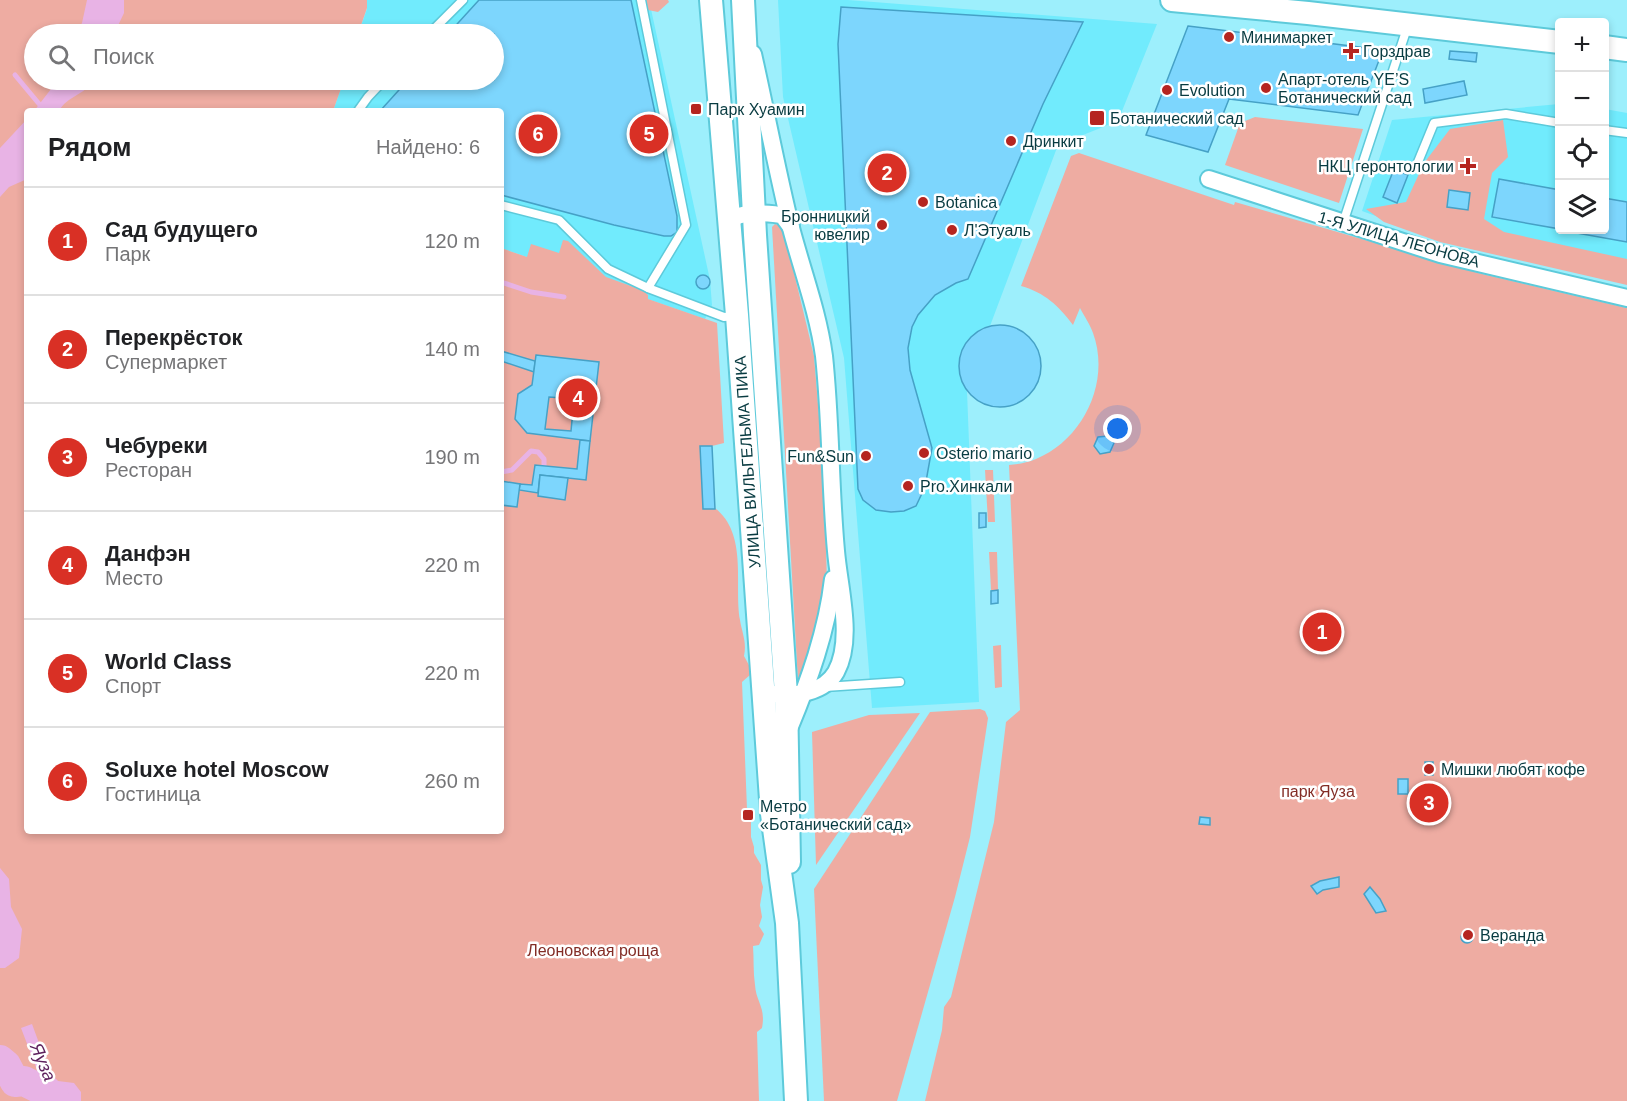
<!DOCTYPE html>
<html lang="ru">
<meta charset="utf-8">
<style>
:root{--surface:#fff;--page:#f6f6f6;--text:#202124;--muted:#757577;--line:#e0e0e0;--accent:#d93025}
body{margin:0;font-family:Helvetica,sans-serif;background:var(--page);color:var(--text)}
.controls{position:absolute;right:18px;top:18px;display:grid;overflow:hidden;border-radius:6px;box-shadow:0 3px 9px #0003}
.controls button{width:54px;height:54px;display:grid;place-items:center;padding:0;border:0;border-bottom:2px solid var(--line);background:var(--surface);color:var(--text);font:30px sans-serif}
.you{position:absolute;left:1118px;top:429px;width:21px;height:21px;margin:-15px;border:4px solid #fff;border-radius:50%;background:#1a73e8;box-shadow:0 0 0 9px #1a73e833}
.badge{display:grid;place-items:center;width:39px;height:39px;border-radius:50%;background:var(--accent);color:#fff;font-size:20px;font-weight:700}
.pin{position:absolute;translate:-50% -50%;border:3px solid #fff;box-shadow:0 2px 6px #0006}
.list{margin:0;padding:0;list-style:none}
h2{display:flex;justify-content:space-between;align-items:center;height:78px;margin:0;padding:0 24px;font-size:26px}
h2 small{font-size:20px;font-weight:400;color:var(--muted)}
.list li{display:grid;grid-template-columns:39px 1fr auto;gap:18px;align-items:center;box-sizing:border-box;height:108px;padding:0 24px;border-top:2px solid var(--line)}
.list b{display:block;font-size:22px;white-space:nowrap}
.list p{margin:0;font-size:20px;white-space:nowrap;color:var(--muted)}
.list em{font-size:20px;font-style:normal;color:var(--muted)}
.icon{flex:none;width:33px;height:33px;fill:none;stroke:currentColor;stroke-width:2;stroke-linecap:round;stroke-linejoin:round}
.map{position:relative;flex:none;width:1627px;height:1101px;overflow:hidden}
.search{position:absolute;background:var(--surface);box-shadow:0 3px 9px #0003;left:24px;top:24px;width:480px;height:66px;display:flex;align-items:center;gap:15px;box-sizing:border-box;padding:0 21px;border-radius:33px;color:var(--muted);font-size:22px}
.panel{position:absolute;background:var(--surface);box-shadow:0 3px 9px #0003;left:24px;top:108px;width:480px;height:726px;border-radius:6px}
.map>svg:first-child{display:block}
</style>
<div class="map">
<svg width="1627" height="1101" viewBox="0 0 1627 1101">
<rect width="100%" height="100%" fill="#9deffc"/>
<g fill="#71ebfd">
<polygon points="367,0 649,0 710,280 712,305 705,319 501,248 501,111 333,111 344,80 494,80 494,34 358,34 367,9"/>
<polygon points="778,0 848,0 1157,24 1118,121 1058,145 990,326 982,329 969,339 961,352 959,367 960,376 967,391 979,702 872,708 844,358 783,97"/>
<polygon points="1559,104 1560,230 1604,230 1605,109 1627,113 1627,282 1439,239 1362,211 1392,120"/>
</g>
<g fill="#eeaca2">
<path d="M0,0H367V8L358,34H34V80H344L333,111H27V831H501V248L527,257L531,244L559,253L563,240L568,241L606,277L642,290L648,295V299L717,323L724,443L712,446L715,508C748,534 734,584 740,620C742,633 747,642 744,656L750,667V675L742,682L747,809L751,817V837L754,847V853L761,865V880L763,887L760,905L762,917L759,926L764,934L759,945L753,946C754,959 753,972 755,985C756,1002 766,1007 762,1028L757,1032L759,1101H0Z"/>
<polygon points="645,0 668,0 669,2 658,12 648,10"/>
<polygon points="1255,117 1363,129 1339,203 1225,165 1240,123"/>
<polygon points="1503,120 1508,157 1492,173 1484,219 1504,232 1627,259 1627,285 1440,242 1384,222 1366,209 1406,202 1424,163 1450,129"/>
<path d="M1079,153L1234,205L1235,202L1478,273L1627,308V1101H925L942,1030L944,1007L951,997L994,822L1006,722L1020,710L1009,465C1018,464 1027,463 1036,459C1083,440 1111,382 1093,333C1090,324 1084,316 1080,308L1073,325C1058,305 1045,293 1021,286L1071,156Z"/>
<polygon points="775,224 783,227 814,356 824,478 827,583 802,681 798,681 772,227"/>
<polygon points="985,470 993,470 995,522 988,522"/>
<polygon points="989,552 997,552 998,590 991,590"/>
<polygon points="1001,645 1002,687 995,688 993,646"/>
<polygon points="980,709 985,711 988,718 970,837 955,897 897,1101 824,1101 814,889 930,712"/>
<polygon points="920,713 816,865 812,732 869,715"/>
</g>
<g fill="#e8b3e5">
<polygon points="87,0 124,0 124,13 114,34 75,34 82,23"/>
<path d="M58,80H94C84,96 68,95 59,111H34Z"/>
<polygon points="27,119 27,179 9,187 0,197 0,148"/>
<polygon points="0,868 9,879 11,907 22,929 19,958 5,968 0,968"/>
<polygon points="32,1024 50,1073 58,1081 74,1083 81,1092 81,1101 40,1101 44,1088 21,1028"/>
</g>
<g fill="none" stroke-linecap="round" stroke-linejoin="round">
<g stroke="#e8b3e5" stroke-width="5">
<polyline points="15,75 45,111"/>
<polyline points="501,282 531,292 564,297"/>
<polyline points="501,472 512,470 531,451 538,452 544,459 544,466"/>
</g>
<polyline stroke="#e8b3e5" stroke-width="30" points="0,1060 6,1065 15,1082 24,1081 54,1096"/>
</g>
<g fill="#7dd6fd" stroke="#46a1c6" stroke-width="1.5" fill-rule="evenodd">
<polygon points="479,0 631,0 677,216 677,232 671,236 664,236 614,225 501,195 501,111 380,111 408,80 494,80 494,34 448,34"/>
<polygon points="841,7 1083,22 1043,104 968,279 956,283 935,295 918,315 912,327 908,348 910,370 932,448 925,487 916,506 904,511 891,512 876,510 863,500 858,489 838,44"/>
<polygon points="1188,26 1383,50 1358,115 1229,99 1208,152 1146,135"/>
<polygon points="1450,51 1477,53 1476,62 1449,59"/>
<polygon points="1464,81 1467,95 1425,103 1423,89"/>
<polygon points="1394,169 1408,175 1397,203 1383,197"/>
<polygon points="1499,179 1560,190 1560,229 1492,217"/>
<polygon points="1449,190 1470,193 1468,210 1447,207"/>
<polygon points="1604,198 1627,202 1627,242 1560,230 1604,230"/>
<circle cx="703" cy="282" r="7"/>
<circle cx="1000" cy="366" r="41"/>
<polygon points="501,351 535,361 534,372 501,361"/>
<path d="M536,355L599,362L590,441L527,433L515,419L518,394L532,385ZM549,397L574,399L571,431L545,429Z"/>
<polygon points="1108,436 1114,443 1110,452 1100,454 1094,446 1098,437"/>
<polygon points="580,440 590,441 586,480 540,475 538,493 519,490 520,484 532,485 535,465 577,469"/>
<polygon points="700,446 712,446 715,509 703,509"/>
<polygon points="540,475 568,478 565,500 538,496"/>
<polygon points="501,481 520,484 517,507 501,505"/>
<polygon points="979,513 986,513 986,527 979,528"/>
<polygon points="998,590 998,603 991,604 991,591"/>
<rect x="1425" y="762" width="8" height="13"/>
<rect x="1398" y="779" width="10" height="15"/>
<rect x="1425" y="797" width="8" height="12"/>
<polygon points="1200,817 1210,818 1210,825 1199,824"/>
<polygon points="1339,877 1339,887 1323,890 1317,894 1311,886 1320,881"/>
<polygon points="1370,887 1380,899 1386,911 1376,913 1364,894"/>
<circle cx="1467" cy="937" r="6"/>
</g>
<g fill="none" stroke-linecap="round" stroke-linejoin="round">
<g stroke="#5dcada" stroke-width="11">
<g id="lane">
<polyline points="429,34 463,0"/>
<polyline points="358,111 368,97 384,80"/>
<polyline points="1604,130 1627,133"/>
<polyline points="1418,162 1434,123 1506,114 1560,123"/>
<polyline points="501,205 559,220 608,269 648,288 686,225 641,0"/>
<polyline points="1343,223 1408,25"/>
<polyline points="648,288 724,317 736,316"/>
<polyline points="825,687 900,682"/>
</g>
</g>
<g stroke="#5dcada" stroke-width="20">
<g id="street">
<path d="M753,54C766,112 777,171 791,228C802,270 818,312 824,356C831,421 830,486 836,551C839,588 854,639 836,672C824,693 796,696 775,694"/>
<polyline points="1209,179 1440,254 1627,298"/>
<path d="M730,228C730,224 730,222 733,219C741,211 774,213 783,216L791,227"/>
<path d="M789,729C809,681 827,631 833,579"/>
</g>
</g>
<g stroke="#5dcada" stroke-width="26">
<g id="secondary">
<polyline points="711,0 737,315 772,814 787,923 796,1101"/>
<polyline points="743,0 755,235 786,695 789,862"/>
<polyline points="1172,0 1308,13 1560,42"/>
<polyline points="1604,47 1627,50"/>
</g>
</g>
<use href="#lane" stroke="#fff" stroke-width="8"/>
<use href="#street" stroke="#fff" stroke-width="16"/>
<use href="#secondary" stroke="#fff" stroke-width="22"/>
</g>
<g fill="#b52520" stroke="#fff" stroke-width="2">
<circle cx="1229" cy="37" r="6"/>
<path d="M1348 42h6v6h6v6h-6v6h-6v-6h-6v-6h6z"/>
<circle cx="1266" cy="88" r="6"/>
<circle cx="1167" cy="90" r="6"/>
<rect x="690" y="103" width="12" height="12" rx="3"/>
<rect x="1089" y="110" width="16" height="16" rx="3"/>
<circle cx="1011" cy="141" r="6"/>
<path d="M1465 157h6v6h6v6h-6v6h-6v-6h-6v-6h6z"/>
<circle cx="923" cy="202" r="6"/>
<circle cx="882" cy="225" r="6"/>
<circle cx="952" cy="230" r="6"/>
<circle cx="924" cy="453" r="6"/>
<circle cx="866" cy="456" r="6"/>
<circle cx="908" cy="486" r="6"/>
<circle cx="1429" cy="769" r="6"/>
<rect x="742" y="809" width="12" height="12" rx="3"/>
<circle cx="1468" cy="935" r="6"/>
</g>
<g text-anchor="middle" stroke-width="5" stroke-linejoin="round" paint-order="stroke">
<g font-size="16" fill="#083b41" stroke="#fff" text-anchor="start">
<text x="1241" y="43">Минимаркет</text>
<text x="1363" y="57">Горздрав</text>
<text x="1278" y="85">Апарт-отель YE’S<tspan x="1278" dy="18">Ботанический сад</tspan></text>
<text x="1179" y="96">Evolution</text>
<text x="708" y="115">Парк Хуамин</text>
<text x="1110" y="124">Ботанический сад</text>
<text x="1023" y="147">Дринкит</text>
<text x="1454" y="172" text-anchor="end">НКЦ геронтологии</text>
<text x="935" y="208">Botanica</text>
<text x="870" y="222" text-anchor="end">Бронницкий<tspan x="870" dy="18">ювелир</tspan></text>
<text x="964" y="236">Л'Этуаль</text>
<text x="936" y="459">Osterio mario</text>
<text x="854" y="462" text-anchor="end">Fun&amp;Sun</text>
<text x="920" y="492">Pro.Хинкали</text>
<text x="1441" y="775">Мишки любят кофе</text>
<text x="760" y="812">Метро<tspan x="760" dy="18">«Ботанический сад»</tspan></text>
<text x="1480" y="941">Веранда</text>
</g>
<g font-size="16" fill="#083b41" stroke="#fff">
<text transform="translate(1399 239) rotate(16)" y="6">1-Я УЛИЦА ЛЕОНОВА</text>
<text transform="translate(747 462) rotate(-94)" y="6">УЛИЦА ВИЛЬГЕЛЬМА ПИКА</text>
</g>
<g font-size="16" fill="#832d26" stroke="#fff">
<text x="1318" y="797">парк Яуза</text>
<text x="593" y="956">Леоновская роща</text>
</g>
<g font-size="18" font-style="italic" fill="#5e225e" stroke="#fff">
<text transform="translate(43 1062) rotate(67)" y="6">Яуза</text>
</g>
</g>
</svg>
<div class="controls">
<button>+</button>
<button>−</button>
<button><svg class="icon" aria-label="locate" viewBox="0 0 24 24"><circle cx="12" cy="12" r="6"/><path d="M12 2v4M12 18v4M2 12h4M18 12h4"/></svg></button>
<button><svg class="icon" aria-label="layers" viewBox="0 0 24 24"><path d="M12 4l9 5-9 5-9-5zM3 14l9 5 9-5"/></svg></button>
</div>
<div class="you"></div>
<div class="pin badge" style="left:1322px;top:632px">1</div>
<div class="pin badge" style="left:887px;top:173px">2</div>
<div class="pin badge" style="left:1429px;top:803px">3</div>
<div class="pin badge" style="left:578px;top:398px">4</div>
<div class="pin badge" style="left:649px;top:134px">5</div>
<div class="pin badge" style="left:538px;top:134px">6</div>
<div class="search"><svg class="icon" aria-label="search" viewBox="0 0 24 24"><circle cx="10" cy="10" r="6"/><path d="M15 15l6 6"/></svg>Поиск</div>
<section class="panel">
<h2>Рядом<small>Найдено: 6</small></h2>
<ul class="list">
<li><span class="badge">1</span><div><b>Сад будущего</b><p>Парк</p></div><em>120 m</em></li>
<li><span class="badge">2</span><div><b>Перекрёсток</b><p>Супермаркет</p></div><em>140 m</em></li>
<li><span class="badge">3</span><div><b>Чебуреки</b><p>Ресторан</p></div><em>190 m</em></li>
<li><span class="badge">4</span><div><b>Данфэн</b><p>Место</p></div><em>220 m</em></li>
<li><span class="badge">5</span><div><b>World Class</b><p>Спорт</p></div><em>220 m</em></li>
<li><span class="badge">6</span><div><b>Soluxe hotel Moscow</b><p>Гостиница</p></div><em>260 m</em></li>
</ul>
</section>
</div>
